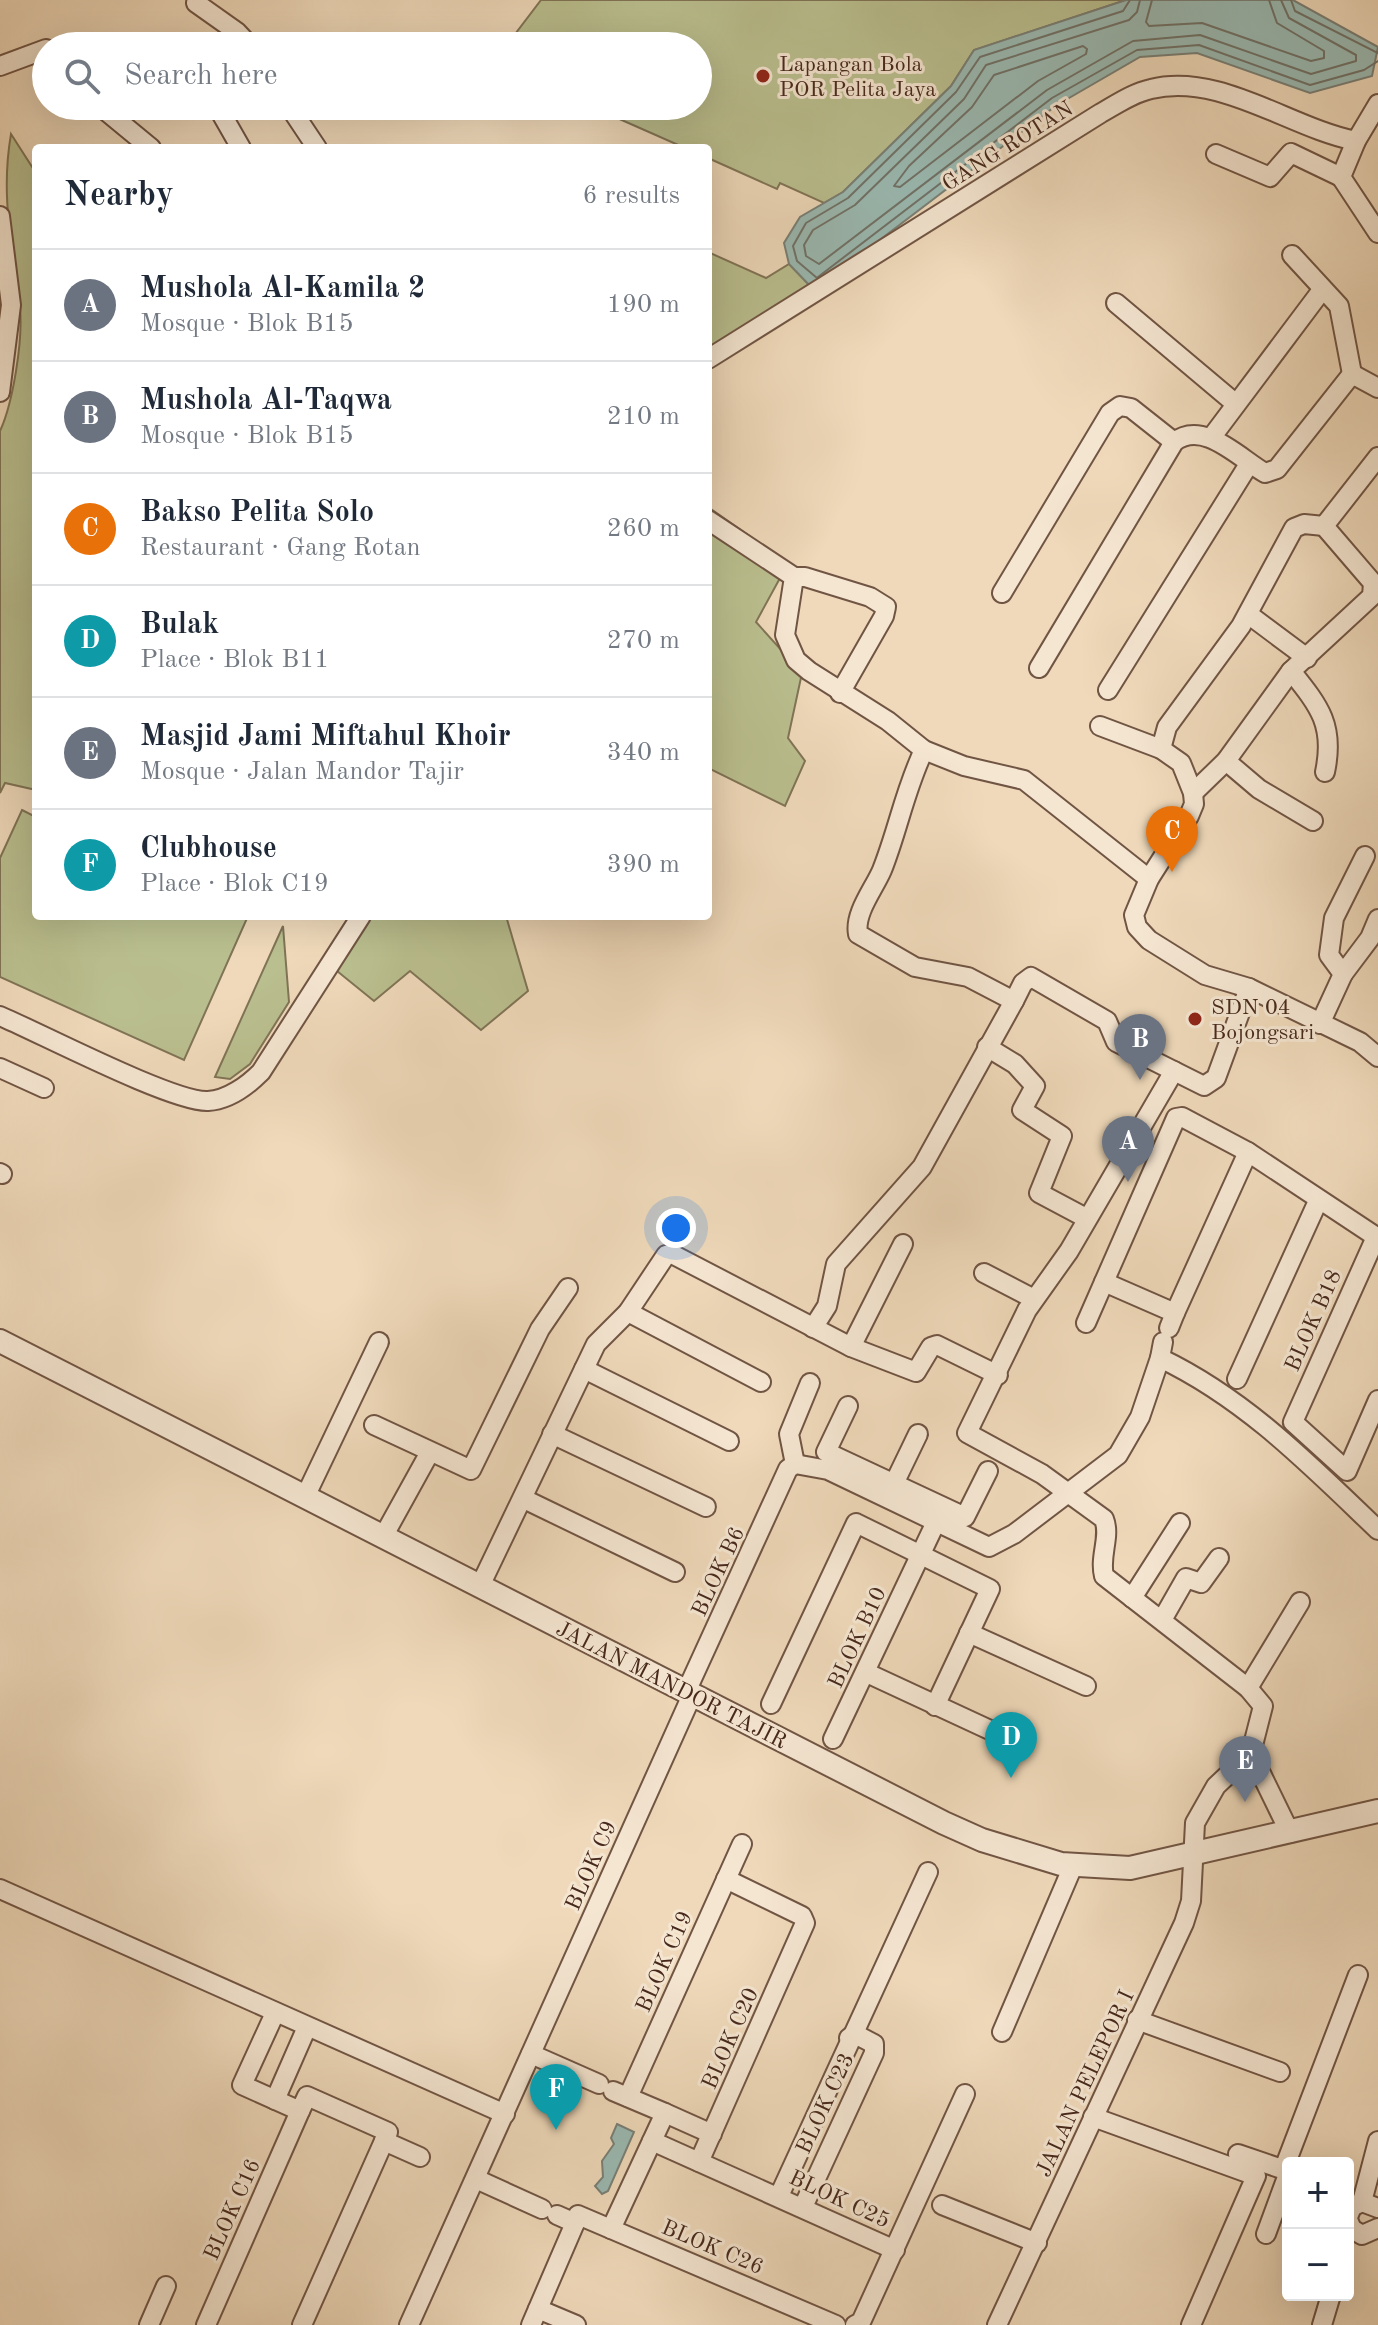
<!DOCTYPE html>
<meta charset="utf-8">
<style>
:root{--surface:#fff;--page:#f6f6f7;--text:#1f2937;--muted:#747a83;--line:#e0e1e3;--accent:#8f2418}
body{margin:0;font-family:"Old Standard TT",serif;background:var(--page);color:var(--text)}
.controls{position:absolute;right:24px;bottom:24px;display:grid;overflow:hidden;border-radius:8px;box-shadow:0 8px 32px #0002}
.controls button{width:72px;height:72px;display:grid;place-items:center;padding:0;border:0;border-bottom:2px solid var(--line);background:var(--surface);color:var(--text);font:40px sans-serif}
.you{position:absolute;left:676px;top:1228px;width:28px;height:28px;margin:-20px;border:6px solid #fff;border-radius:50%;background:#1a73e8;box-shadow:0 0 0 12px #1a73e833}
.badge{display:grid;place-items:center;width:52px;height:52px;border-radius:50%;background:var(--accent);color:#fff;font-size:26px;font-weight:700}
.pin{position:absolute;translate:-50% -66px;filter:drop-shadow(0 2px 4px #0008)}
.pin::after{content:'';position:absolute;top:42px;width:28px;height:24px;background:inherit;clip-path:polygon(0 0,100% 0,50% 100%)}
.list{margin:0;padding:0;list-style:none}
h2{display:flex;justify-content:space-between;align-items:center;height:104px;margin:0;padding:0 32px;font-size:34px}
h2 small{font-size:26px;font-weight:400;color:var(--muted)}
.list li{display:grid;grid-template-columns:52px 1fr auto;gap:24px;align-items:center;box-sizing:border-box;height:112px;padding:0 32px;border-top:2px solid var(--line)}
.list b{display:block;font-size:30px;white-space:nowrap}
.list p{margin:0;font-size:26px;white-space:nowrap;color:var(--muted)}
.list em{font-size:26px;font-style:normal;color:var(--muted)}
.icon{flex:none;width:44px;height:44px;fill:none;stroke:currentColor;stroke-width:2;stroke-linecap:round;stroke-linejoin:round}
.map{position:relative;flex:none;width:1378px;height:2325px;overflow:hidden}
.search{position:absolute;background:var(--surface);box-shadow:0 8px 32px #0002;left:32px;top:32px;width:680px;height:88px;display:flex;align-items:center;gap:20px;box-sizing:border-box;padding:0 28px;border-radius:44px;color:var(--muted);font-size:30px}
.panel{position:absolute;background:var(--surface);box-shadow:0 8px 32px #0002;left:32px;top:144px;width:680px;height:776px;border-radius:8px}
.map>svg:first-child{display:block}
</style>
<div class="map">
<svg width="1378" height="2325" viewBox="0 0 1378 2325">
<rect width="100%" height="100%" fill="#efd9ba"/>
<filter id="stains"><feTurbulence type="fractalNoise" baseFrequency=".0025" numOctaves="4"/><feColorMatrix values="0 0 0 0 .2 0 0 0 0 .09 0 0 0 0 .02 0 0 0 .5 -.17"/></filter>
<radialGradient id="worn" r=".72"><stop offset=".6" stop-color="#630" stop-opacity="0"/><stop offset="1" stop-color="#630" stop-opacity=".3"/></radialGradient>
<g fill="#babf8f" stroke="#807456" stroke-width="2">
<polygon points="541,0 1126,0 974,50 951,86 843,192 824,203 780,183 777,189 708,158 708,148 685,148 590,106 698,106 698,46 506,46"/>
<path d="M11,134L36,173V790L5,783L0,793V431C13,403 23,340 20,309C13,246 0,198 11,134Z"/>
<polygon points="708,252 766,278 789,264 814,290 708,360"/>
<polygon points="708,507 785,561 780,578 756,622 802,673 788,738 805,761 785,806 708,768"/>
<polygon points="22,810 36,817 36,916 248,916 184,1060 0,977 0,858"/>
<polygon points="364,916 506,916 528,991 481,1030 410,971 374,1001 337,971"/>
<polygon points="283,926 289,1002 250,1064 230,1079 215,1077"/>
</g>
<g fill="#9abab3" stroke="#798077" stroke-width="2">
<polygon points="1126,0 1293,0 1378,47 1372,76 1310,93 1197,53 1140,57 1057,105 814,290 789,264 784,243 800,217 843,192 951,86 974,50"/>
<polygon points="617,2124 634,2132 608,2191 602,2194 595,2186 603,2177 602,2161 614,2144 611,2138"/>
</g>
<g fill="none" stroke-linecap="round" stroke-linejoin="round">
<g stroke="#707268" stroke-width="2">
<polyline points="1140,0 1137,12 1129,20 986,65 964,99 855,205 813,230 804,245 806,256 819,264 1047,90 1133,41 1200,35 1311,74 1356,61 1356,55 1289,18 1281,0"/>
<polyline points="1152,0 1146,22 1149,26 1202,23 1311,61 1324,58 1324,51 1277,23 1269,0"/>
<polyline points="1291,0 1295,11 1378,53"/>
<polygon points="1083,46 1087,49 1086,54 1038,81 900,187 894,186 909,166 972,107 994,75"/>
<polyline points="818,277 1052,98 1137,50 1199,45 1310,85 1364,70 1378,61"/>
<polyline points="817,278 797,261 793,246 806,223 848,198 956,92 980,57 1123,11 1130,0"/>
</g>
<g stroke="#715544" stroke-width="22">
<g id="minor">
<polyline points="196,3 237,32 250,46"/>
<polyline points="0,66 46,49"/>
<polyline points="1378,104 1356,141 1341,177 1378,233"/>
<polyline points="100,106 151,148"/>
<polyline points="217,106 241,148"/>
<polyline points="289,106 317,148"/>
<polyline points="1216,154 1270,177 1291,153 1341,177"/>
<polyline points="0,216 11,305 0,392"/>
<polyline points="1292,255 1339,306 1352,374"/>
<polyline points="1116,303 1236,404"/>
<path d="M708,359L1101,113C1117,104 1133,93 1151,89C1220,72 1290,128 1356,141"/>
<polyline points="1211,438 1322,290"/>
<polyline points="708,520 794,577 785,635 796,660 809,671 888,721 924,750 964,766 1024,780 1149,879"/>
<polyline points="794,577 805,577 870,597 886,607 884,616 840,693"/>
<polyline points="1002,593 1110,413 1120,406 1131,408 1174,442"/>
<polyline points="1248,614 1307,658"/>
<path d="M1039,668L1174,442C1203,419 1239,458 1265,473L1277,469L1352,374L1378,388"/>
<path d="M1291,671C1319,706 1335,725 1325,772"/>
<polyline points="1108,690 1249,464"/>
<polyline points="1100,726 1161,749 1181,763 1193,793 1194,804 1189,816 1149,879 1134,915 1137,927 1149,940 1205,975 1249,988 1360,1042 1378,1057"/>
<polyline points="1161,749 1167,727 1241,626 1294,528 1304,524 1324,526 1378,457"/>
<path d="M924,750C905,789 898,830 882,870C874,889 854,913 858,934L915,967L968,977L1014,1001L1023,983L1031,977L1107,1021L1116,1042L1204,1086L1216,1078L1249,988"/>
<polyline points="1226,761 1259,789 1313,821"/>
<polyline points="1193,793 1226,761 1291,671 1372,596 1373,583 1324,526"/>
<polyline points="1343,974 1370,938 1378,919"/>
<path d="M0,1016C40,1033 174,1103 208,1101C228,1100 248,1085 261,1072L361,916"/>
<polyline points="1320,1024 1343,974 1329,955 1334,918 1365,856"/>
<polyline points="987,1047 1015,1064 1035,1086 1022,1110 1062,1136 1039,1193 1086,1218"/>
<polyline points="0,1068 44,1088"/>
<polyline points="0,1173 2,1174"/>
<polyline points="1376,1237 1293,1422 1347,1471 1378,1400"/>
<polyline points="984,1273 1034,1299"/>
<polyline points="1104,1282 1175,1313 1169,1328"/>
<polyline points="628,1312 761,1382"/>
<polyline points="1175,1313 1248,1152"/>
<polyline points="1086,1323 1176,1118 1182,1117 1248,1152 1378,1238"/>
<polyline points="813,1328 827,1306 836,1264 922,1167 1014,1001"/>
<path d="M1163,1342L1160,1358C1246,1399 1310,1465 1378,1530"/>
<polyline points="851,1347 916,1372 931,1347 937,1345 998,1375"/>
<polyline points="584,1369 729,1441"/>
<polyline points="1237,1379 1318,1201"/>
<polyline points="848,1406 826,1452 965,1517 988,1471"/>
<polyline points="374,1425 471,1470 540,1329 568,1288"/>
<polyline points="552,1434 706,1507"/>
<polyline points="795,1464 789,1434 810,1383"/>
<polyline points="890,1492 918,1434"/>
<polyline points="305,1497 379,1342"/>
<polyline points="524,1499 675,1572"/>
<polyline points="383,1537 430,1452"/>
<polyline points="480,1586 596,1344 628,1312 666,1255 672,1254 851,1347 903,1244"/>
<polyline points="1132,1598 1180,1523"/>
<polyline points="1162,1620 1186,1578 1201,1583 1219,1558"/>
<polyline points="969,1633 1086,1686"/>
<polyline points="867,1673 992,1731"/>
<polyline points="1248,1688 1300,1602"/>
<polyline points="686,1692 788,1469 795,1464 828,1470 989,1547 1014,1534 1118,1455 1140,1417 1160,1358"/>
<polyline points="771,1704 856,1523 990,1589 935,1706"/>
<polyline points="833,1739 936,1522"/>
<polyline points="1251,1753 1290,1833"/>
<polyline points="0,1889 505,2114"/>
<polyline points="275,2013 242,2085 300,2111 307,2096 388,2132 384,2141 420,2157"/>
<polyline points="1137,2020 1280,2072"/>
<polyline points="1002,2032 1073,1866"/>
<polyline points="531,2054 599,2084"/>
<polyline points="628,2097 742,1844"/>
<polyline points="275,2100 307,2027"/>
<polyline points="665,2113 712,2134"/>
<polyline points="1093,2117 1256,2176 1191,2325"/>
<polyline points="652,2141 895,2250"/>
<polyline points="1238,2154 1285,2170"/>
<polyline points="699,2162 805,1923 802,1916 726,1879"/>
<polyline points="1288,2178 1286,2163 1358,1975"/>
<polyline points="476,2179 542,2209"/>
<polyline points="779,2196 928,1872"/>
<polyline points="1362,2202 1378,2141"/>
<polyline points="942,2205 1037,2243"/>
<polyline points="803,2207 874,2053 874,2044 855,2034 849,2038"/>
<polyline points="1348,2217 1352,2207 1362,2202 1378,2208"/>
<polyline points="1348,2220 1352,2229 1362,2235 1378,2228"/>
<polyline points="575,2223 578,2215 836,2325"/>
<polyline points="611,2229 665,2113 613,2091"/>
<polyline points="1266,2234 1287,2177"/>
<polyline points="538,2309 576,2325"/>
<polyline points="149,2325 166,2286"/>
<polyline points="206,2325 300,2111"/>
<polyline points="302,2325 384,2141"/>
<polyline points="409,2325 692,1695"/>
<polyline points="531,2325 575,2223 557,2215"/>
<polyline points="855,2325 861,2322 965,2094"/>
<path d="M997,2325L1184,1923L1191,1901L1195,1823L1216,1786L1251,1753L1263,1706L1248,1688L1104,1576C1099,1556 1111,1537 1104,1519L1042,1474L967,1433L1027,1310L1069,1251L1174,1071"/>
<polyline points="1322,2325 1331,2295"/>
</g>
</g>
<g stroke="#715544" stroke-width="26">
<polyline id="tertiary" points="0,1341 944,1823 982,1840 1061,1864 1130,1868 1378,1811"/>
</g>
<use href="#minor" stroke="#f5e6d2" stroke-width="18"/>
<use href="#tertiary" stroke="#f5e6d2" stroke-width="22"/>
</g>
<g fill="#8f2418" stroke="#f5e6d2" stroke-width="3">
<circle cx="763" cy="76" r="8"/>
<circle cx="1195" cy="1019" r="8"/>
</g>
<g text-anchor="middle" stroke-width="6" stroke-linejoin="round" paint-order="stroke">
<g font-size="22" fill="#47291c" stroke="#f5e6d2" text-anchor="start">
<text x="779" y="71">Lapangan Bola<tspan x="779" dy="25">POR Pelita Jaya</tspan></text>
<text x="1211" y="1014">SDN 04<tspan x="1211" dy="25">Bojongsari</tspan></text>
</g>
<g font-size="22" fill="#47291c" stroke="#f5e6d2">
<text transform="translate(1007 145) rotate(-32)" y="8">GANG ROTAN</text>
<text transform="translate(1312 1320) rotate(-66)" y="8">BLOK B18</text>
<text transform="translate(717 1571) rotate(-65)" y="8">BLOK B6</text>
<text transform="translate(856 1637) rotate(-65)" y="8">BLOK B10</text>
<text transform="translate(672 1684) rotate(27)" y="8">JALAN MANDOR TAJIR</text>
<text transform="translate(590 1865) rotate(-66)" y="8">BLOK C9</text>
<text transform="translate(663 1961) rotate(-66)" y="8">BLOK C19</text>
<text transform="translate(729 2038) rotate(-66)" y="8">BLOK C20</text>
<text transform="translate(1084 2083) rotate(-65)" y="8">JALAN PELEPOR I</text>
<text transform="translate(824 2103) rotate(-65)" y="8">BLOK C23</text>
<text transform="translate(840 2198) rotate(25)" y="8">BLOK C25</text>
<text transform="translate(231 2209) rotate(-66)" y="8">BLOK C16</text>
<text transform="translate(713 2246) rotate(23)" y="8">BLOK C26</text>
</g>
</g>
<rect width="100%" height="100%" filter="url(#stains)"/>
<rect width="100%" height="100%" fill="url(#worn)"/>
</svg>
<div class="controls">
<button>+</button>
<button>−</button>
</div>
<div class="you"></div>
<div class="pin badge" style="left:1128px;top:1182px;background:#6b7280">A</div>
<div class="pin badge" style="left:1140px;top:1080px;background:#6b7280">B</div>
<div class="pin badge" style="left:1172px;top:872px;background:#e8710a">C</div>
<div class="pin badge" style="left:1011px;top:1778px;background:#0f9aa8">D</div>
<div class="pin badge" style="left:1245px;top:1802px;background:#6b7280">E</div>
<div class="pin badge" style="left:556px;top:2130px;background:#0f9aa8">F</div>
<div class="search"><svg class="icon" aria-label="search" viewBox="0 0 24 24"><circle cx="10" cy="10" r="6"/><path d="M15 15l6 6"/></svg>Search here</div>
<section class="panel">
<h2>Nearby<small>6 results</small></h2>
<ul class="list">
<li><span class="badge" style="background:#6b7280">A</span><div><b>Mushola Al-Kamila 2</b><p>Mosque · Blok B15</p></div><em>190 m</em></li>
<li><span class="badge" style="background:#6b7280">B</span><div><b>Mushola Al-Taqwa</b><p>Mosque · Blok B15</p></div><em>210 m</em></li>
<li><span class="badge" style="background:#e8710a">C</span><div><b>Bakso Pelita Solo</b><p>Restaurant · Gang Rotan</p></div><em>260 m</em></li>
<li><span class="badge" style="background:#0f9aa8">D</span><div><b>Bulak</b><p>Place · Blok B11</p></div><em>270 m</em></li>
<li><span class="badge" style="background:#6b7280">E</span><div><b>Masjid Jami Miftahul Khoir</b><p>Mosque · Jalan Mandor Tajir</p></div><em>340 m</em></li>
<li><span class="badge" style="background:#0f9aa8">F</span><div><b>Clubhouse</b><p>Place · Blok C19</p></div><em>390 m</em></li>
</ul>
</section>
</div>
